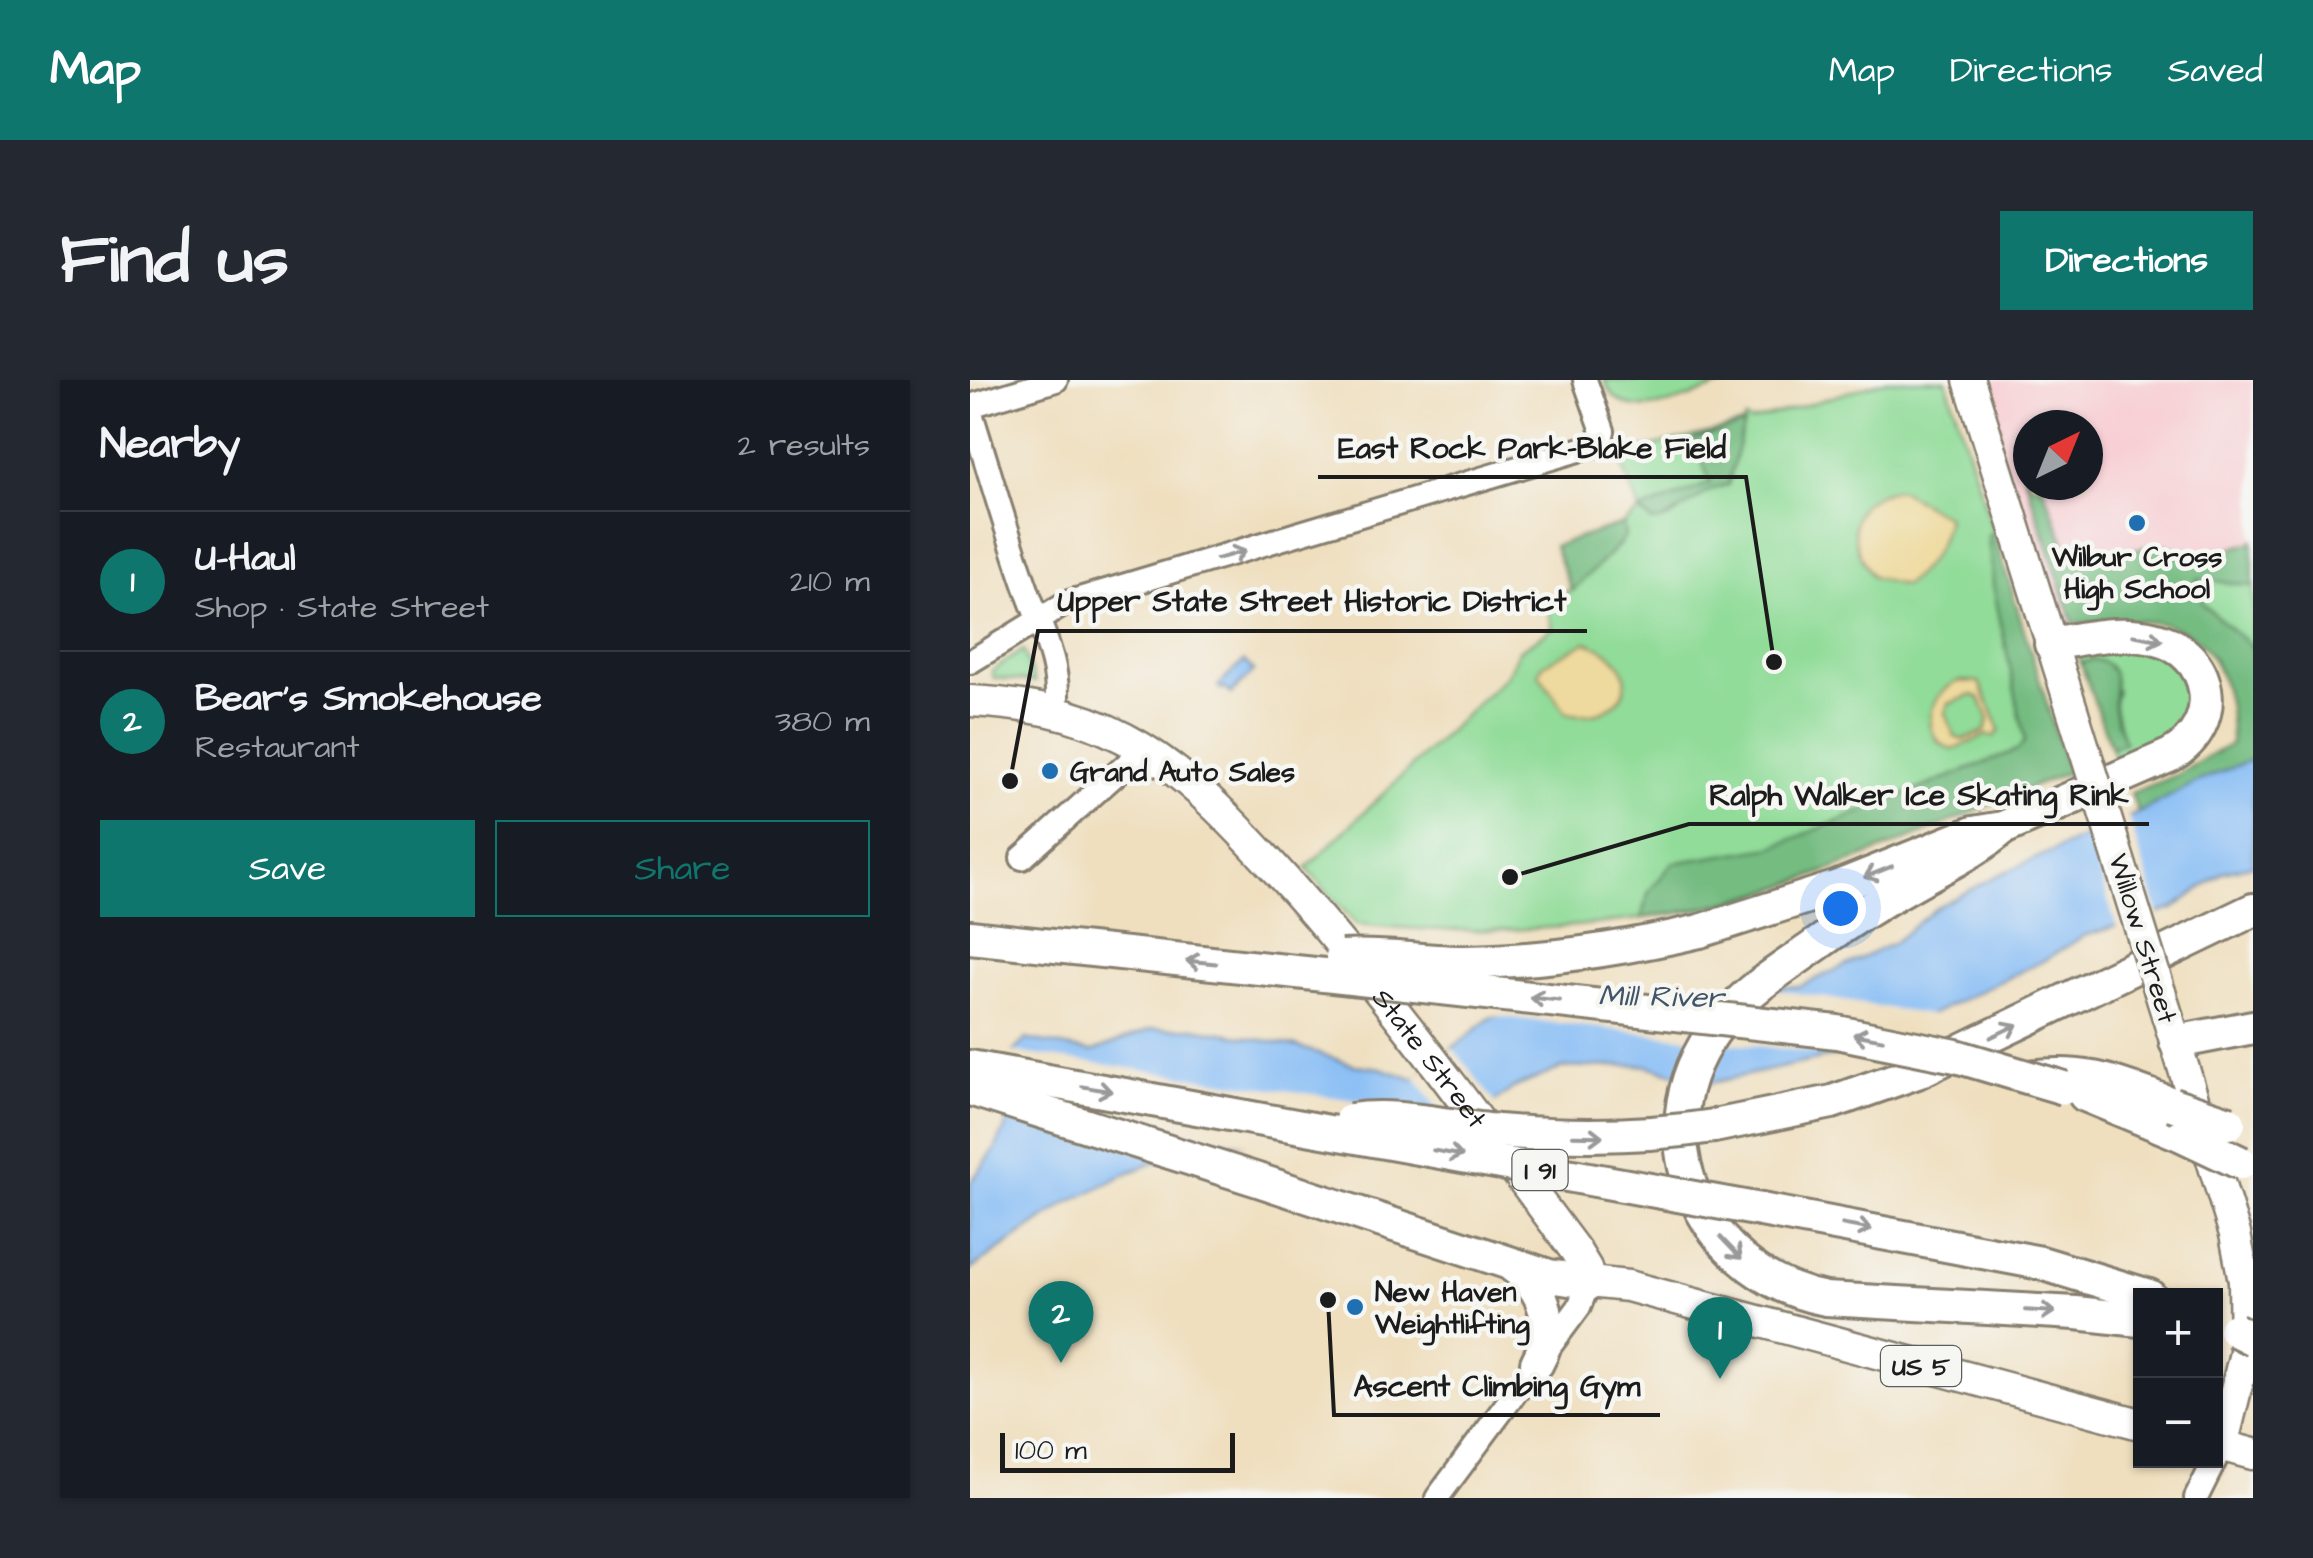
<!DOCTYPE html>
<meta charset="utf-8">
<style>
:root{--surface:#171b24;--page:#242831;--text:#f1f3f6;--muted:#9ea1a6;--line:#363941;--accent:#0f766e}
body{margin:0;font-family:"Architects Daughter",sans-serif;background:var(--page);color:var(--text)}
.controls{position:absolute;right:30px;bottom:30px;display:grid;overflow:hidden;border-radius:0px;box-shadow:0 2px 8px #0004}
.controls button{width:90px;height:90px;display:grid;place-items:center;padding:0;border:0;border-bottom:2px solid var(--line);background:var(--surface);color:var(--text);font:50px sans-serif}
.compass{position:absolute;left:1043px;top:30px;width:90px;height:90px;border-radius:50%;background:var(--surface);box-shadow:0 2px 8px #0004;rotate:43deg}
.scale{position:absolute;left:30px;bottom:25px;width:235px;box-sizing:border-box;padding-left:10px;border:5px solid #1c1c1c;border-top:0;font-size:28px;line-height:35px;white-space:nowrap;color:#1c1c1c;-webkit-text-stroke:8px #f6f6f2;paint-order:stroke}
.you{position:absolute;left:870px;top:528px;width:35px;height:35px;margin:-25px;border:8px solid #fff;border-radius:50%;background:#1a73e8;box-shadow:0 0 0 15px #1a73e833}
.badge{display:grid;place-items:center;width:65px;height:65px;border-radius:50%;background:var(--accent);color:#fff;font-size:32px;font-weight:700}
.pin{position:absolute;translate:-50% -82px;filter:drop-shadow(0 2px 5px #0008)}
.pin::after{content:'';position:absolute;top:52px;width:35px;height:30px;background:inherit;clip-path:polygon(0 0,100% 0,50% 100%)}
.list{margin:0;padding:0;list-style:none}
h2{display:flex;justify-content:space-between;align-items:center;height:130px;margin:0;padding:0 40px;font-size:42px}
h2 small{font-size:32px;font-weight:400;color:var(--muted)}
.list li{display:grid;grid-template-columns:65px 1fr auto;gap:30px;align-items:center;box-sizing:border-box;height:140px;padding:0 40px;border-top:2px solid var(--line)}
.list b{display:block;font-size:38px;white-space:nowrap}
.list p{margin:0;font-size:32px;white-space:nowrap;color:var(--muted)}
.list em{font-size:32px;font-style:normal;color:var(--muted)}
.actions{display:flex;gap:20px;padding:30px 40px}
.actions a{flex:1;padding:22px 0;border:2px solid var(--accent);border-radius:0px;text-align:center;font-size:35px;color:var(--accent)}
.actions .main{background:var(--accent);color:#fff}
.map{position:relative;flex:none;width:1283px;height:1118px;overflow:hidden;border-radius:0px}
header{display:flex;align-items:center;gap:60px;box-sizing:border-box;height:140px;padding:0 50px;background:var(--accent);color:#fff}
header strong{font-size:48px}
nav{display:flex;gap:55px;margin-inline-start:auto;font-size:35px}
.intro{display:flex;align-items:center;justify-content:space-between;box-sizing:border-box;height:240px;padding:0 60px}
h1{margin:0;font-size:70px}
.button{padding:25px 45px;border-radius:0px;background:var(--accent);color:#fff;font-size:35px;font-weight:700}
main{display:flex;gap:60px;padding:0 60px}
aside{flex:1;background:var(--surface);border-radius:0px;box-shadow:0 2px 8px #0004}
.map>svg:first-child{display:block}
</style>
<header>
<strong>Map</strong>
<nav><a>Map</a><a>Directions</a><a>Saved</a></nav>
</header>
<div class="intro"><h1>Find us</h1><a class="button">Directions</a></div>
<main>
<aside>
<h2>Nearby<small>2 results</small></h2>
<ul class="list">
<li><span class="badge">1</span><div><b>U-Haul</b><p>Shop · State Street</p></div><em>210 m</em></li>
<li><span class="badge">2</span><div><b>Bear’s Smokehouse</b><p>Restaurant</p></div><em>380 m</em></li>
</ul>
<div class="actions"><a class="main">Save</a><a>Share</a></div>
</aside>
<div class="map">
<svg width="1283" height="1118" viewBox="0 0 1283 1118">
<rect width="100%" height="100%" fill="#f6f6f2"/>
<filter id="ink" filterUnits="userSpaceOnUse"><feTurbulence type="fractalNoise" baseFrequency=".01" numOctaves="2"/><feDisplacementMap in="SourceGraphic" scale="20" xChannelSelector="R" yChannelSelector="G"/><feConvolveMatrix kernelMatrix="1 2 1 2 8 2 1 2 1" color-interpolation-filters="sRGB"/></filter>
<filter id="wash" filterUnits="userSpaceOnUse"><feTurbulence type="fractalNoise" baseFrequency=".0048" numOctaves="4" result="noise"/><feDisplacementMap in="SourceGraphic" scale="40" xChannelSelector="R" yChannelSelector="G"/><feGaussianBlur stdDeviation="2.25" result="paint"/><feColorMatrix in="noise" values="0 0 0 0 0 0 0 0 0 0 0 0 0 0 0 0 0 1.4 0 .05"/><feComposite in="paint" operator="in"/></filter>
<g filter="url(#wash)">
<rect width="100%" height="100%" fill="#efdfbf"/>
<path fill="#f7cfd4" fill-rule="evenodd" d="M1001,0H1283V180L1250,194L1283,214V270L1230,242L1087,248ZM1058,45H1118V105H1058Z"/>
<g fill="#91dc99" stroke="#567c5a" stroke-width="2.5">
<path d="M634,0H752L754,5C715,17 654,51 634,0Z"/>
<path d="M917,0H976L1098,392C995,434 885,485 779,518C742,529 705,534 667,539C573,552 480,554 386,544L336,488L537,295L549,270L583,248L575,220L601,210L584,166L653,144L670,131L650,80L653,74L773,44L775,39L781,42Z"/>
<polygon points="1227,198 1283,206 1283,268 1233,224"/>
<polygon points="1183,268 1212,285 1225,329 1202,355 1145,380 1141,368 1154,362 1143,325 1147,310 1122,279 1111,284 1109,271"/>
<polygon points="53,270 65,302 24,298 22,291"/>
</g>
<g fill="#74bc81" stroke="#486c4e" stroke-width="2.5">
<path d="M774,44L758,105C728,109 708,142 682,142L670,131L740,103L724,59Z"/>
<path d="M1058,94V105H1072L1096,165L1117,180L1144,172L1194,165L1229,177L1280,163L1283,160V206L1227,199L1233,224L1283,268V379L1229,401L1168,433L1161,413L1204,396L1261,364C1262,318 1250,257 1196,245C1170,238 1130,243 1103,243L1054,95Z"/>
<polygon points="653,144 655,156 650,164 602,211 584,166"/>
<path d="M1024,153L1098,392C965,446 813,522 671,538L679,511L703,483L803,467L1047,370L1055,361L1023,205L1018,155Z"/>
<path d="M1122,279C1150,283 1145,303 1144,323C1143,335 1151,351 1155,362L1141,368L1111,284Z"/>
</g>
<g fill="#eeda9e" stroke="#857b5d" stroke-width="2.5" fill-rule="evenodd">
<path d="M928,109L977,137C972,168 958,186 934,206L902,197C877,159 872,119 928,109Z"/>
<path d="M616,262C684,285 656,346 596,333L569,294L572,285Z"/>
<path d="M990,301L1009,302L1030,350L1024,357L1016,355L983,370C946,357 959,311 990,301ZM1002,315L1010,318L1019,340L1015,351L993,360L985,357L975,333L978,324Z"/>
</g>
<g fill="#85bcf5" stroke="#506c88" stroke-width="2.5">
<polygon points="274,281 284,291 261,314 255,308 252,310 248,306"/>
<polygon points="1283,379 1283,485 1253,492 1203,529 1114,556 1075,580 883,672 741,703 673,685 592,688 543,708 484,753 231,765 160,792 94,825 0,890 0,803 24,771 36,746 42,673 56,659 122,672 181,649 224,648 326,666 384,685 410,688 444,699 520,638 552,629 726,606 829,607 922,564 966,528 1026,496 1168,433 1229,401"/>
</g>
<g fill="#efdfbf">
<polygon points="1157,432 1190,538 1147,549 1116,451"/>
<polygon points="617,595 802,609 966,636 885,677 516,635 549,625 573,597"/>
<polygon points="483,668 526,724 509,737 469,786 441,790 398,786 189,748 187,758 32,733 38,671 470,732 445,697"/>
</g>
</g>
<g filter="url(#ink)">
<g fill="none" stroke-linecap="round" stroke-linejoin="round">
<g stroke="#867e6e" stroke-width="28">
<g id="minor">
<polyline points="0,26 86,0"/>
<path d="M0,30C19,90 36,151 57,210C71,250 92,286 86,331"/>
<polyline points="0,282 96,223 625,65 631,59 633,51 615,0"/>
<polyline points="52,478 174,369"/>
<polyline points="467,1118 609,927 619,902"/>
<polyline points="1226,1118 1252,1066"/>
</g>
</g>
<g stroke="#867e6e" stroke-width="35">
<g id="major">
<polyline points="999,0 1115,371"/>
<path id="s1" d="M0,321C56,324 104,332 154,358C218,391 271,451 319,504C422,620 512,746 605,870L616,888L619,902L658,906L1170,1044"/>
<polyline points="1190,612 1265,854 1274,901 1275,973 1252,1066"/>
<polyline points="1246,1064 1283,1074"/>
</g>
</g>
<g stroke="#867e6e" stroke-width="38">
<g id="highway">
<path d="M1033,448C1006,472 973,486 942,504C906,524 872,546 839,570C812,589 783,607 761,631C711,683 696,756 727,821C752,873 800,909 856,919L1106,933L1170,940"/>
<path d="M730,551L868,507L1003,453L1033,448L1201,375C1255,344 1244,272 1183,258C1151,250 1114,258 1081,264"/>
<polyline points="0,557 354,595"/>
<polyline points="1206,662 1283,647"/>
<polyline points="0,687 348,750"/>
<path d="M1059,697C1118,689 1148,704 1202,724"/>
<polyline points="0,709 288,800 579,896 619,902"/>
<polyline points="1115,715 1212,755"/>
<polyline points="744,746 862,722 947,692 1283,530"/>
<polyline points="791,830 1071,883 1179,916"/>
<path d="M543,886C576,909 587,947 567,983"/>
</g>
</g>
<use href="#minor" stroke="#fff" stroke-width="22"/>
<use href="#major" stroke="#fff" stroke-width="30"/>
<use href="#highway" stroke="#fff" stroke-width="32"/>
<g stroke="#867e6e" stroke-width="35" stroke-linecap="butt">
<polyline id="major-bridge" points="1115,371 1190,612"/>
</g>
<g stroke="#867e6e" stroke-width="38" stroke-linecap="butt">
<g id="highway-bridge">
<path d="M372,577C412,574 454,582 494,582C573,581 653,569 730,551"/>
<polyline points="354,595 867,652 986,676 1094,708"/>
<polyline points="1202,724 1259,743"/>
<path d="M381,740C428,733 480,747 528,751C600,757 672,757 744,746"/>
<polyline points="348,750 791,830"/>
<polyline points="1212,755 1271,783"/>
<polyline points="1265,950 1283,959"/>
</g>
</g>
<use href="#major-bridge" stroke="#fff" stroke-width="30"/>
<use href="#highway-bridge" stroke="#fff" stroke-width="32"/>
</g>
<defs><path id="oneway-shaft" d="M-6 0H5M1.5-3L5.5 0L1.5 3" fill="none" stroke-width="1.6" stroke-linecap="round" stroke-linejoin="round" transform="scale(2.5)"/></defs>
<g stroke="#999">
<use href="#oneway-shaft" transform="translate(261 175) rotate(-16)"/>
<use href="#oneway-shaft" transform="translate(1178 258) rotate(10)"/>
<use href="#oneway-shaft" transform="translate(908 492) rotate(158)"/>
<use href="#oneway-shaft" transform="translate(231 582) rotate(-174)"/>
<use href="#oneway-shaft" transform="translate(575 619) rotate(-174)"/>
<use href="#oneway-shaft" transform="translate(1034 651) rotate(-26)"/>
<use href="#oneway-shaft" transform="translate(898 657) rotate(-170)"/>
<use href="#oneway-shaft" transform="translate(127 709) rotate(10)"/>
<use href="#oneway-shaft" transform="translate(618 756) rotate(1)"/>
<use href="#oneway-shaft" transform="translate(478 773) rotate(10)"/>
<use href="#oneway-shaft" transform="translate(887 847) rotate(10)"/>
<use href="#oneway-shaft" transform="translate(761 868) rotate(46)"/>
<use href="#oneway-shaft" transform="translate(1070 931) rotate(3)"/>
</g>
</g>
<g fill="#1f6fb2" stroke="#f6f6f2" stroke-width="4">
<circle cx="1167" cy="143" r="10"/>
<circle cx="80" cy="391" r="10"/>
<circle cx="385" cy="927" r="10"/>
</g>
<g text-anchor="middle" stroke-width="9" stroke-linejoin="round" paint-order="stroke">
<g fill="#f6f6f2" stroke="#5d5d5c" stroke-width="2.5">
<rect x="542.5" y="770" width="55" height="40" rx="8"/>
<rect x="911" y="966" width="80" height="40" rx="8"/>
</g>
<g font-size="25" font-weight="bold" fill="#1c1c1c">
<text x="570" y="799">I 91</text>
<text x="951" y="995">US 5</text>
</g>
<g font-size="28" font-weight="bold" fill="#1c1c1c" stroke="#f6f6f2" text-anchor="start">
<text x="1167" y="186" text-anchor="middle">Wilbur Cross<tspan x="1167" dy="32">High School</tspan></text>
<text x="100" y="401">Grand Auto Sales</text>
<text x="405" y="921">New Haven<tspan x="405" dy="32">Weightlifting</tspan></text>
</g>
<g font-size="28" fill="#1c1c1c" stroke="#f6f6f2">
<text transform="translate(1174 558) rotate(73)" y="10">Willow Street</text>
<text dy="10" stroke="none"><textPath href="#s1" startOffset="605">State Street</textPath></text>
</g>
<g font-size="30" font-style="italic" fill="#415468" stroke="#f6f6f2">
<text transform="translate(691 616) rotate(1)" y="10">Mill River</text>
</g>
</g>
<path fill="none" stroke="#1c1c1c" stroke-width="4" d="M804 282L776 97H348M40 401L68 251H617M540 497L719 444H1179M358 920L364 1035H690"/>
<g fill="#1c1c1c" stroke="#f6f6f2" stroke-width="4">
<circle cx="804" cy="282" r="10"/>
<circle cx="40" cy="401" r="10"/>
<circle cx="540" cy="497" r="10"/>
<circle cx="358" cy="920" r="10"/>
</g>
<g font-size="30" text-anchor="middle" font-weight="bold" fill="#1c1c1c" stroke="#f6f6f2" stroke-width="9" stroke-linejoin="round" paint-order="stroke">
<text x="562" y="78">East Rock Park-Blake Field</text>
<text x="342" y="231">Upper State Street Historic District</text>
<text x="949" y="425">Ralph Walker Ice Skating Rink</text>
<text x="527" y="1016">Ascent Climbing Gym</text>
</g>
</svg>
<div class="controls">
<button>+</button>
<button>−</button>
</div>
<svg class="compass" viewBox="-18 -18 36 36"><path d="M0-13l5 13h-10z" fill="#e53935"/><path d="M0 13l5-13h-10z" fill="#9ea1a6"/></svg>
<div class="scale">100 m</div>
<div class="you"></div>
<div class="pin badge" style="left:750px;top:999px">1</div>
<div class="pin badge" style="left:91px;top:983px">2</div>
</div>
</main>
